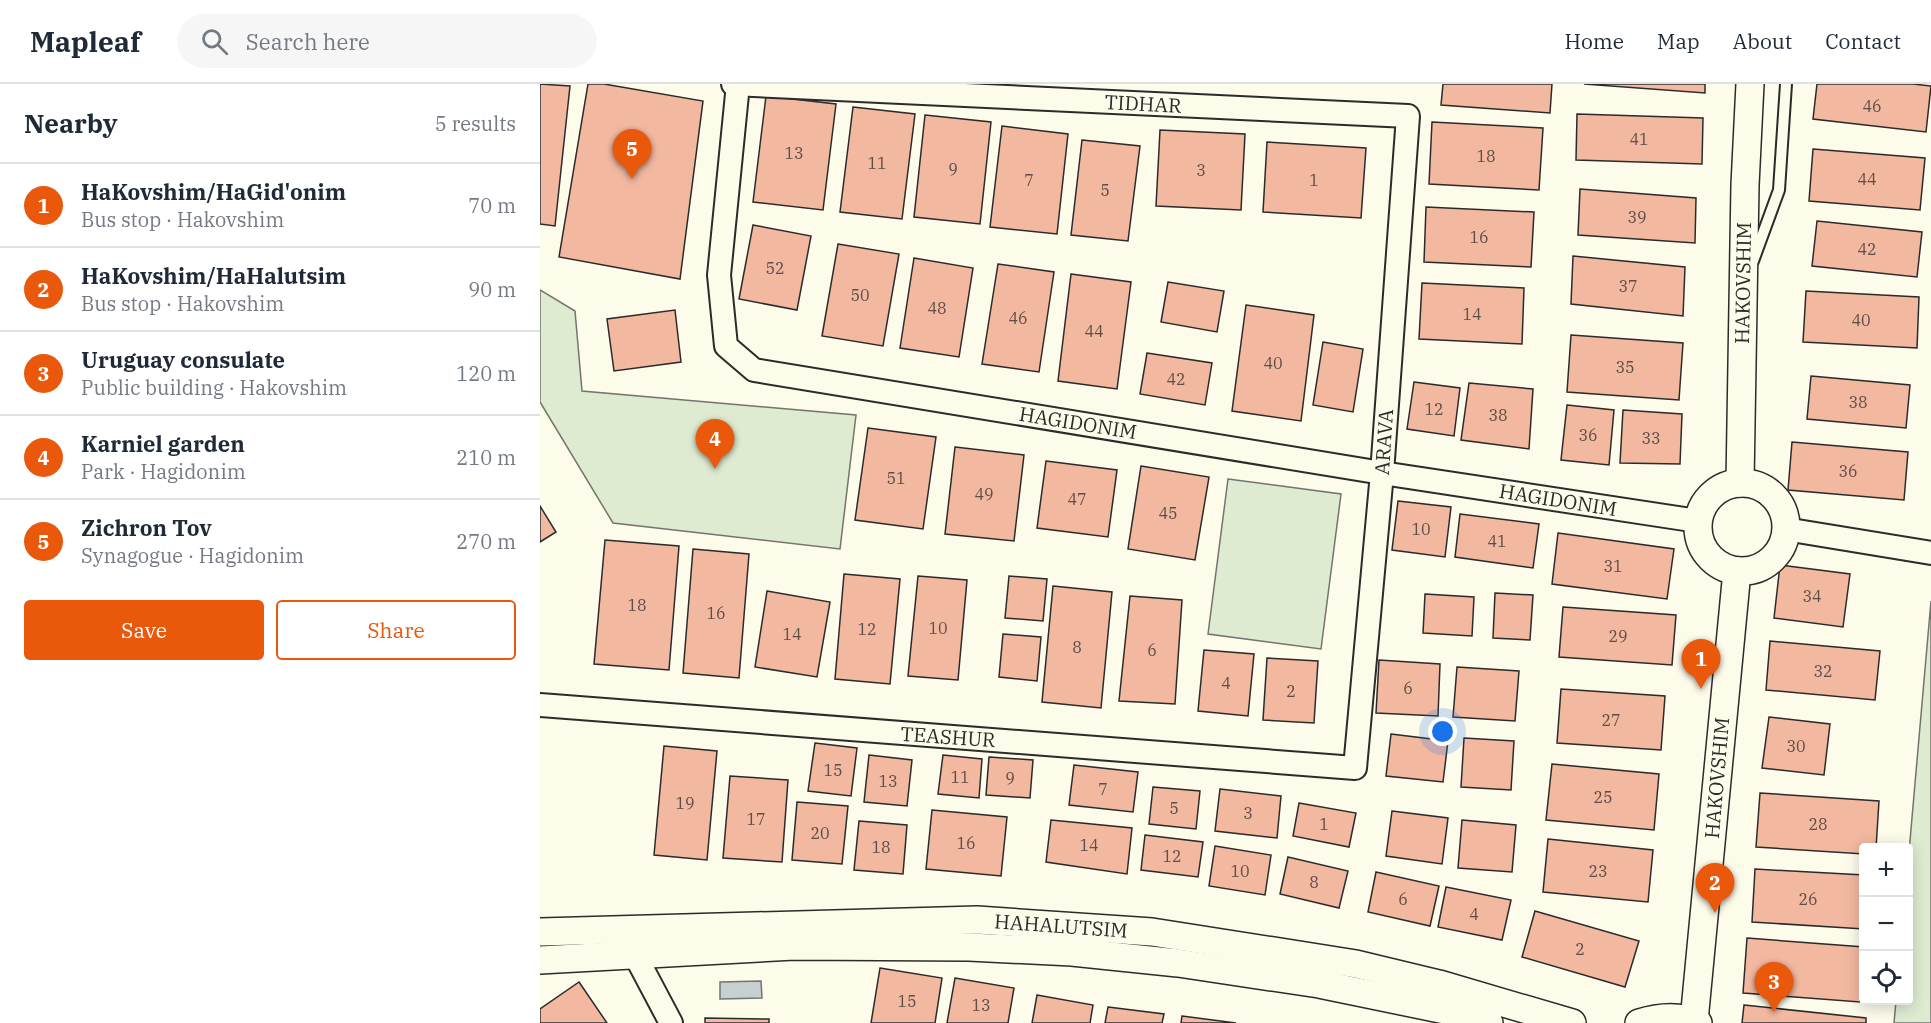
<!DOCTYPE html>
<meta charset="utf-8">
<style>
:root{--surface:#fff;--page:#f6f6f7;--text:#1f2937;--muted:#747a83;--line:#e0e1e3;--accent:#ea580c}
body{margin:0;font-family:"IBM Plex Serif",serif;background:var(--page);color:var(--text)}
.controls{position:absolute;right:18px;bottom:18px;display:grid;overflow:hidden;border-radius:6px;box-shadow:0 3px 15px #0003}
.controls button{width:54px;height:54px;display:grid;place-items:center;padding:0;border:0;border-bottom:2px solid var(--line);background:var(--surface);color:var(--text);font:30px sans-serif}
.you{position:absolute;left:903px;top:648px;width:21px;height:21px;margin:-15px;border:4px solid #fff;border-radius:50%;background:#1a73e8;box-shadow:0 0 0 9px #1a73e833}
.badge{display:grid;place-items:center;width:39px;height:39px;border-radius:50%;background:var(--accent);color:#fff;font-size:20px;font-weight:700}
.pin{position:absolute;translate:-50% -50px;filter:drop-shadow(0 2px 3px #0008)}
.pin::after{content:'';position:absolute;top:32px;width:21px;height:18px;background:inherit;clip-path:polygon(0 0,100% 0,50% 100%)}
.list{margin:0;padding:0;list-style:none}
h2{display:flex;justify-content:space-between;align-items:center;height:78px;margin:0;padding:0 24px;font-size:26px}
h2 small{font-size:20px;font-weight:400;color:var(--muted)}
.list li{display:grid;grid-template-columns:39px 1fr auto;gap:18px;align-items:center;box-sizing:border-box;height:84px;padding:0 24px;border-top:2px solid var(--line)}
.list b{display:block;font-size:22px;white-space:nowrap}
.list p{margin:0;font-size:20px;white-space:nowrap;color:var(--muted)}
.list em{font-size:20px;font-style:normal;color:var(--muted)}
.actions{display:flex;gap:12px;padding:18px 24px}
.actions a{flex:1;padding:14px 0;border:2px solid var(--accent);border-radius:6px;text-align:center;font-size:21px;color:var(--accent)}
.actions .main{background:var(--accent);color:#fff}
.icon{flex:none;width:33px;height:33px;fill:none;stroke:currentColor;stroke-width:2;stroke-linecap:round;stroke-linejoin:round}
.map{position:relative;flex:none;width:1391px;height:939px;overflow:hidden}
header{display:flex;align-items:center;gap:36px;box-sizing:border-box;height:84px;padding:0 30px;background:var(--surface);border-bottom:2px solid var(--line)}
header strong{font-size:28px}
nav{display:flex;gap:33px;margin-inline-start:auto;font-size:21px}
.search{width:420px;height:54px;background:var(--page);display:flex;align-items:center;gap:15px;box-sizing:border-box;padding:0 21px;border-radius:33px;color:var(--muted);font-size:22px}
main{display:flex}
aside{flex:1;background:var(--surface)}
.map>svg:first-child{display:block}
</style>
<header>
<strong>Mapleaf</strong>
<div class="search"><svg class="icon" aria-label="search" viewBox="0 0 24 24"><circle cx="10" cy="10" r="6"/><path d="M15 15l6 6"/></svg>Search here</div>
<nav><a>Home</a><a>Map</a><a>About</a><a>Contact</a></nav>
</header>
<main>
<aside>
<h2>Nearby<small>5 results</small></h2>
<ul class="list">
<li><span class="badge">1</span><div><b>HaKovshim/HaGid'onim</b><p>Bus stop · Hakovshim</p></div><em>70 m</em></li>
<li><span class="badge">2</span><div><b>HaKovshim/HaHalutsim</b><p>Bus stop · Hakovshim</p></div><em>90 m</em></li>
<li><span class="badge">3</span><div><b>Uruguay consulate</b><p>Public building · Hakovshim</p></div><em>120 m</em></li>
<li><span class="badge">4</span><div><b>Karniel garden</b><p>Park · Hagidonim</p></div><em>210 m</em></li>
<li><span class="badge">5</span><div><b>Zichron Tov</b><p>Synagogue · Hagidonim</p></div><em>270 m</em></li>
</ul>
<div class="actions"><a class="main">Save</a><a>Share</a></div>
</aside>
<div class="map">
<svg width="1391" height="939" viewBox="0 0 1391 939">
<rect width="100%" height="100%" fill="#fdfbea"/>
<g fill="#deebd1" stroke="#74746e" stroke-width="1.5">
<polygon points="0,206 35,227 42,307 316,331 300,465 73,439 0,318"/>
<polygon points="688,395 801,410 781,565 668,550"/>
<polygon points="1391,517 1391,939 1354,939 1356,917 1368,916 1369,768"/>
</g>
<polygon fill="#c7d0d0" stroke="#74746e" stroke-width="1.5" points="221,897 222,914 180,915 180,898"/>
<g fill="#f2b8a0" stroke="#2b2b2b" stroke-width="1.5">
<polygon points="0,0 30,2 15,142 0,140"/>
<polygon points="48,0 64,0 163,17 140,195 19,173"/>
<polygon points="903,0 1012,0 1010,29 901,21"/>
<polygon points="1044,0 1165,0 1165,9"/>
<polygon points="1277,0 1373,0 1391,2 1386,48 1273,35"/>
<polygon points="226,12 296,20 283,126 213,118"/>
<polygon points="313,23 375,30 362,135 300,128"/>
<polygon points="1037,30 1163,34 1162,80 1036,76"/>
<polygon points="385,31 451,38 440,140 374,133"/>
<polygon points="892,38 1003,44 999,106 889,100"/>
<polygon points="462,42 528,50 517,150 450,143"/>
<polygon points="620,46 705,50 701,126 616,122"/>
<polygon points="542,56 600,62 588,157 531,151"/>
<polygon points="727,58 826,64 821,134 723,128"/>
<polygon points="1273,65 1385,74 1380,126 1269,117"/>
<polygon points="1040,105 1156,114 1155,159 1038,151"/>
<polygon points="886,123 994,128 991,183 884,178"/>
<polygon points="1277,137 1382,148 1377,193 1272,182"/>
<polygon points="213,141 271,152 257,226 199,215"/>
<polygon points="298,160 359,170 343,262 282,252"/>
<polygon points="1033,172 1145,183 1143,232 1031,220"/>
<polygon points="374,174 433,184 419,273 360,264"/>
<polygon points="458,180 514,188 499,288 442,280"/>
<polygon points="531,190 591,198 577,305 518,297"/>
<polygon points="628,198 684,207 677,248 621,238"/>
<polygon points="882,199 984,204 982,260 879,255"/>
<polygon points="1266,207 1379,213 1377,264 1263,258"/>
<polygon points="706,221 774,231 761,337 692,327"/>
<polygon points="135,226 141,278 74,287 67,235"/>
<polygon points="1031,251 1143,259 1139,316 1027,308"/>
<polygon points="783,258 823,265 813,328 773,321"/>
<polygon points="607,269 672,279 665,321 600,310"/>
<polygon points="1271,292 1370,301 1366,344 1267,335"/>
<polygon points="874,298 920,304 914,352 867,345"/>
<polygon points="929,299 993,305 989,365 921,356"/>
<polygon points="1027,321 1074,326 1069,381 1021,376"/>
<polygon points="1083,326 1142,330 1140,380 1080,379"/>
<polygon points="328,344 396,353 383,445 315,436"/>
<polygon points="1252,358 1368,368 1364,416 1248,406"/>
<polygon points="415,363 484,371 474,457 405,450"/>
<polygon points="506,377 577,386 568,453 497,444"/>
<polygon points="601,382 669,393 655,476 588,465"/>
<polygon points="858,417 911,423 905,473 852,466"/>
<polygon points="0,422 16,448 0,458"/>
<polygon points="920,430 999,440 993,484 915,473"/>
<polygon points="1018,449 1134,465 1127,515 1012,500"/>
<polygon points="65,456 139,462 129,586 54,580"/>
<polygon points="153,465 209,470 199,594 143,589"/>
<polygon points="1240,481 1310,490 1303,543 1234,534"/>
<polygon points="304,490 360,495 350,600 295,595"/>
<polygon points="378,492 427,496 418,596 368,592"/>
<polygon points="469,492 507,495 503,537 465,534"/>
<polygon points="513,502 572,508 561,624 502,618"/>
<polygon points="227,507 290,518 277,593 215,583"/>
<polygon points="955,509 993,511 990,556 953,554"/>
<polygon points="885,510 934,513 932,552 883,549"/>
<polygon points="590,512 642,516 635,620 579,617"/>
<polygon points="1023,523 1136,531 1132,581 1019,573"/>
<polygon points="463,550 501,553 497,597 459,593"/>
<polygon points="1230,557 1340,567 1335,616 1226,606"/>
<polygon points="664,566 714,570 708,632 658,627"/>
<polygon points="727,574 778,577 774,639 723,636"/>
<polygon points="839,576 900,580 898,632 836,629"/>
<polygon points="917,583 979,587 975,637 913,633"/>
<polygon points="1021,605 1125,612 1121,666 1017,659"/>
<polygon points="1229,633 1290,640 1284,691 1222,684"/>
<polygon points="851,650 908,657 903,698 846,692"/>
<polygon points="924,654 974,657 971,706 921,703"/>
<polygon points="275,659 317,664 311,712 268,707"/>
<polygon points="124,662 177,667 167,776 114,771"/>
<polygon points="329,671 372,676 367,722 324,718"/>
<polygon points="403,671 442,675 439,714 398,710"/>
<polygon points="449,673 493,676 490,714 446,711"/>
<polygon points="1012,680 1119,690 1114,746 1006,736"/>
<polygon points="534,681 598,688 593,728 529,721"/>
<polygon points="190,692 248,696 242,778 183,774"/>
<polygon points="613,703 660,707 656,745 609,740"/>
<polygon points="680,705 741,712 737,754 675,747"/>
<polygon points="1220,709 1339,717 1336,764 1324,764 1324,770 1216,763"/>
<polygon points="257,718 308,722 302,780 252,776"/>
<polygon points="759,719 816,729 809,763 753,752"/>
<polygon points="392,726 467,733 461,792 386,785"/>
<polygon points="852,727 908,734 902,780 846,772"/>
<polygon points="511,736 592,744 587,790 506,778"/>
<polygon points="922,736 976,741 972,788 918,784"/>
<polygon points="319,737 367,741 363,790 314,786"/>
<polygon points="605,751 663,758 658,793 601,786"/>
<polygon points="1008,755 1113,766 1108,818 1003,808"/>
<polygon points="675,762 731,771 725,811 669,802"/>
<polygon points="748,773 808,787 799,824 740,810"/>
<polygon points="1215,785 1324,791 1324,845 1212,838"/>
<polygon points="836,788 899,802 890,842 828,828"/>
<polygon points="906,803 971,816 962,856 898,843"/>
<polygon points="995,827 1099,857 1085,903 982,873"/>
<polygon points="1207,854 1324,863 1320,918 1203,909"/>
<polygon points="340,884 402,894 395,939 331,939"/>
<polygon points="415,894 474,904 468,939 407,939"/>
<polygon points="39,898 67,939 0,939 0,925"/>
<polygon points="497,911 553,921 550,939 492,939"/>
<polygon points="1204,921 1326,934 1326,939 1202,939"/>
<polygon points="568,923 624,930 622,939 565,939"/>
<polygon points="642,932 696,939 641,939"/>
<polygon points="165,934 229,935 229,939 165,939"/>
</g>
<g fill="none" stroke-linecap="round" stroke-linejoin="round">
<g stroke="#2b2b2b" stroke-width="14">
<polyline id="service" points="1213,177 1239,106 1246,0"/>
</g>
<g stroke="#2b2b2b" stroke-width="26">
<g id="minor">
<polyline points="198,0 179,191 186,262 214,286 842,389 1158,437"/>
<polyline points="1245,445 1391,469"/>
<polyline points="0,621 815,684 842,389 868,32 193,0"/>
<polyline points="95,871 131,939"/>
</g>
</g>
<g stroke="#2b2b2b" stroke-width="30">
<g id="tertiary">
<polyline points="1200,399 1205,101 1210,0"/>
<circle cx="1202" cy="443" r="44"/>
<polyline points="0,848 437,836 612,848 816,880 899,900 1032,939"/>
<polyline points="0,876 254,862 429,863 532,868 638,879 779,900 905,926 949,939"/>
<polyline points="1154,937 1197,487"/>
<path d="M1099,939C1118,933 1139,931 1158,939"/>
</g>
</g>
<use href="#service" stroke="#fdfbea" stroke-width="10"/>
<use href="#minor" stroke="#fdfbea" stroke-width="22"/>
<use href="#tertiary" stroke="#fdfbea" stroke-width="27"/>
</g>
<g text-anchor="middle" stroke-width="4.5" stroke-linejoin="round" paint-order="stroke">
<g font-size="16" fill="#5d4e48">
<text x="1332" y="28">46</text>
<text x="1099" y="61">41</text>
<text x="254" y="75">13</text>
<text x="946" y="78">18</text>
<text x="337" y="85">11</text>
<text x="413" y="91">9</text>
<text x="661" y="92">3</text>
<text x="1327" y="101">44</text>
<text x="489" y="102">7</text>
<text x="774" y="102">1</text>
<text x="565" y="112">5</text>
<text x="1097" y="139">39</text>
<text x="939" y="159">16</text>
<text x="1327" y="171">42</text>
<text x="235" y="190">52</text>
<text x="1088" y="208">37</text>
<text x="320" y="217">50</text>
<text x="397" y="230">48</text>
<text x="932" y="236">14</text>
<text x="478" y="240">46</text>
<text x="1321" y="242">40</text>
<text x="554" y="253">44</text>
<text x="733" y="285">40</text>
<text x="1085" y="289">35</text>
<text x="636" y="301">42</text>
<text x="1318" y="324">38</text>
<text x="894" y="331">12</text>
<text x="958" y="337">38</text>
<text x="1048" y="357">36</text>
<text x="1111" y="360">33</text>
<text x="1308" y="393">36</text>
<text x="356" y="400">51</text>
<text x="444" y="416">49</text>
<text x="537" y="421">47</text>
<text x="628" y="435">45</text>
<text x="881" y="451">10</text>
<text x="957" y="463">41</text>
<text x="1073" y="488">31</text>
<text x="1272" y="518">34</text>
<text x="97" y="527">18</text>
<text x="176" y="535">16</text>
<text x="398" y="550">10</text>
<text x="327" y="551">12</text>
<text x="252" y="556">14</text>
<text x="1078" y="558">29</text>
<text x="537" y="569">8</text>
<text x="612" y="572">6</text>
<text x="1283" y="593">32</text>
<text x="686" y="605">4</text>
<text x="868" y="610">6</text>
<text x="751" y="613">2</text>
<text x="1071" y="642">27</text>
<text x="1256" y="668">30</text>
<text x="293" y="692">15</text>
<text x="420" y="699">11</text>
<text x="470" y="700">9</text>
<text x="348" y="703">13</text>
<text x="563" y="711">7</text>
<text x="1063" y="719">25</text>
<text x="145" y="725">19</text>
<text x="634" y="730">5</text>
<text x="708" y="735">3</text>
<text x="216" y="741">17</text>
<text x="784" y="746">1</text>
<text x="1278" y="746">28</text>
<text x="280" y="755">20</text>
<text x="426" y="765">16</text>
<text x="549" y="767">14</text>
<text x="341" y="769">18</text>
<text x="632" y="778">12</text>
<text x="700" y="793">10</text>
<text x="1058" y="793">23</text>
<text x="774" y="804">8</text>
<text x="863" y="821">6</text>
<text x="1268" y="821">26</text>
<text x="934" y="836">4</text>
<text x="1040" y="871">2</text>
<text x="367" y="923">15</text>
<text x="441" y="927">13</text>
</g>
<g font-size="20" fill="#2b2b2b" stroke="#fdfbea">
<text transform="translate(603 20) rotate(3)" y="7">TIDHAR</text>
<text transform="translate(1203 199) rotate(-89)" y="7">HAKOVSHIM</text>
<text transform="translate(538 339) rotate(9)" y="7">HAGIDONIM</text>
<text transform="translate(844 358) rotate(-86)" y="7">ARAVA</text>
<text transform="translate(1018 416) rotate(9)" y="7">HAGIDONIM</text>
<text transform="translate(408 653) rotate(4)" y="7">TEASHUR</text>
<text transform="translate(1177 694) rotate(-85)" y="7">HAKOVSHIM</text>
<text transform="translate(521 842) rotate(4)" y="7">HAHALUTSIM</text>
</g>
</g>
</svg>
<div class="controls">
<button>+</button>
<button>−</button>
<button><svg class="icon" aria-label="locate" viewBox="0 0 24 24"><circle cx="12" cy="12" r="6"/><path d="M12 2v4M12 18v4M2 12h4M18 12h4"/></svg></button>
</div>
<div class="you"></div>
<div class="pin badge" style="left:1161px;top:605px">1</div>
<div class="pin badge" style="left:1175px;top:829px">2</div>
<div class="pin badge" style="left:1234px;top:928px">3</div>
<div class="pin badge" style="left:175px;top:385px">4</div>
<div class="pin badge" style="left:92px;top:95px">5</div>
</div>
</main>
